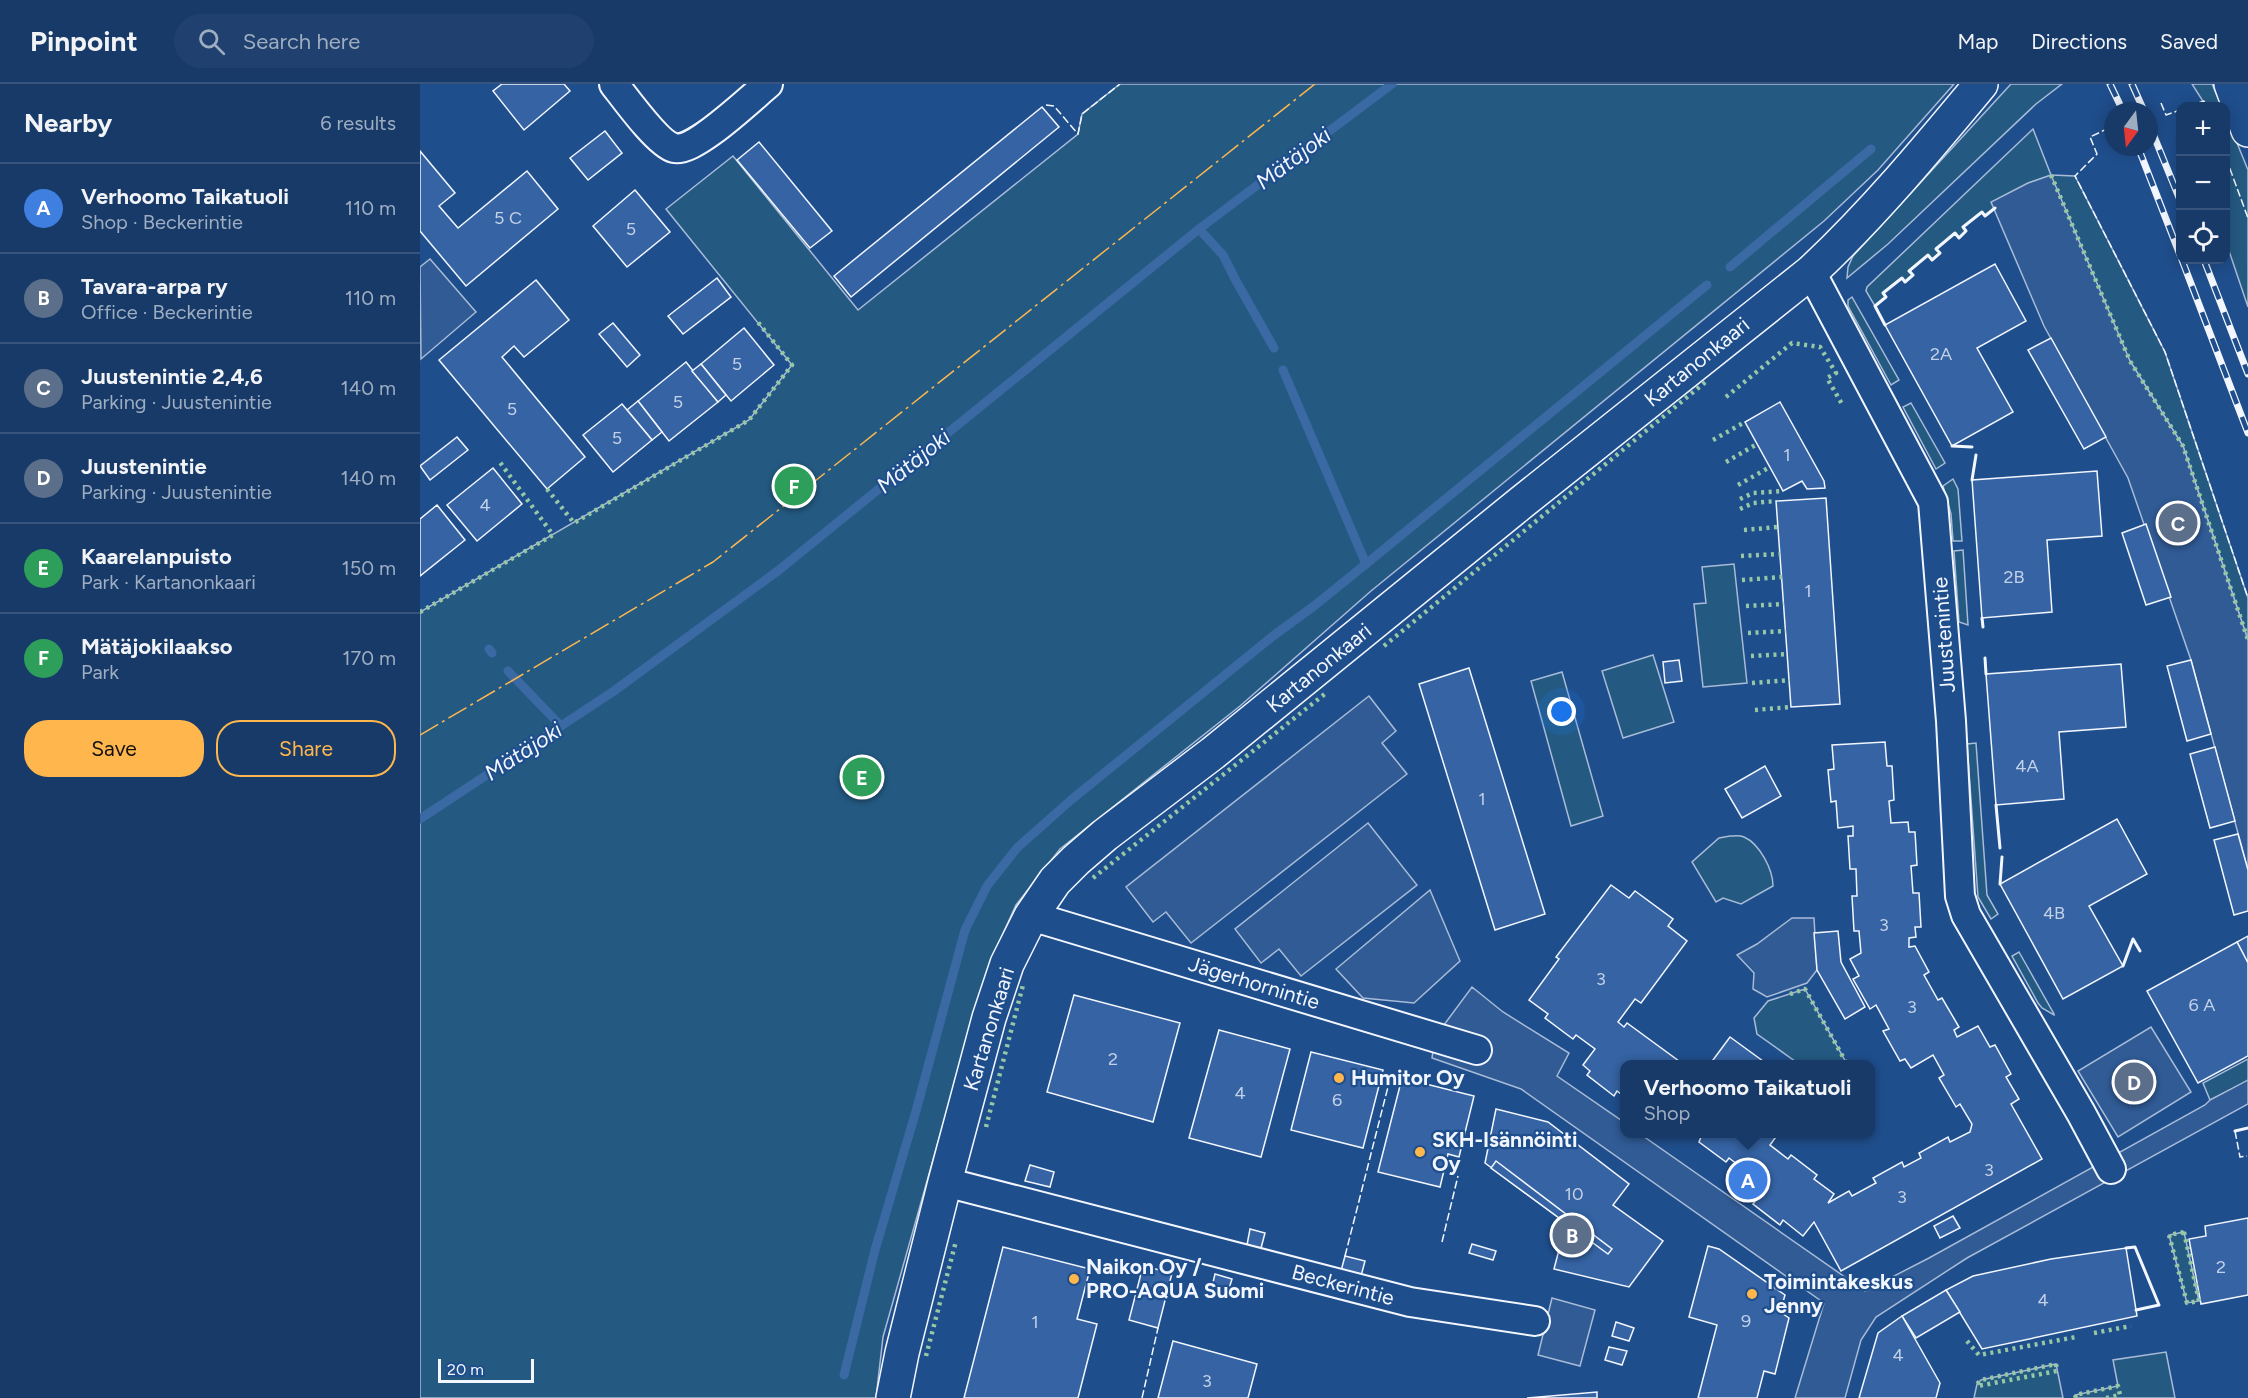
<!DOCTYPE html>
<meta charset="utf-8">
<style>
:root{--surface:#173a69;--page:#20416f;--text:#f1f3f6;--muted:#9eadc0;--line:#36547d;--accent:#ffb74d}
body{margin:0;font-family:Figtree,sans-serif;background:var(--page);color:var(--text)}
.controls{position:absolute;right:18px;top:18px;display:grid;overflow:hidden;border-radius:12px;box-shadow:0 3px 15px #0003}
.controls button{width:54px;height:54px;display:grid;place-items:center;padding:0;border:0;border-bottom:2px solid var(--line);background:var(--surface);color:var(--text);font:30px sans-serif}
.compass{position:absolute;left:1684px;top:18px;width:54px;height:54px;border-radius:50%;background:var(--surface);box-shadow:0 3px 15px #0003;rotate:195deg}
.scale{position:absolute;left:18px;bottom:15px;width:96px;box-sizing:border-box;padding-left:6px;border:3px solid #f2f6ff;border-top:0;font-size:16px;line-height:21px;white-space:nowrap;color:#f2f6ff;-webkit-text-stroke:4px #1f4e8c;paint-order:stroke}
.you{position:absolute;left:1142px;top:628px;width:21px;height:21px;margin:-15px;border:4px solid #fff;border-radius:50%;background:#1a73e8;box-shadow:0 0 0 9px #1a73e833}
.badge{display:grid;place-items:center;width:39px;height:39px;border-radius:50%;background:var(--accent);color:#fff;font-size:20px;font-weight:700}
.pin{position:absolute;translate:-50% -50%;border:3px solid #fff;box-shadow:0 2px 6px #0006}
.popup{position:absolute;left:1200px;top:976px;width:255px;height:78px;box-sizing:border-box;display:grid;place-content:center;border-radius:12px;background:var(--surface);filter:drop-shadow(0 2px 4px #0005);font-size:20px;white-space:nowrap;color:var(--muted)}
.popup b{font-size:22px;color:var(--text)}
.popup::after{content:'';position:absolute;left:50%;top:100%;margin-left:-12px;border:12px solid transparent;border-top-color:var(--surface)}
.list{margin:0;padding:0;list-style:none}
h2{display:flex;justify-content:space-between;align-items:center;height:78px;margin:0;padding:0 24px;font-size:26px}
h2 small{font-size:20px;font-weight:400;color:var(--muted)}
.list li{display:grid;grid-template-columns:39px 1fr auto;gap:18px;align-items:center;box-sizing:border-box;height:90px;padding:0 24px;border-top:2px solid var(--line)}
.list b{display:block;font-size:22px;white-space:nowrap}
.list p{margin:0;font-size:20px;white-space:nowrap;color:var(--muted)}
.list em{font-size:20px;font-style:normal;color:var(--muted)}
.actions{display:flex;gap:12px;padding:18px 24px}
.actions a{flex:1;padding:14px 0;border:2px solid var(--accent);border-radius:24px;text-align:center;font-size:21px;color:var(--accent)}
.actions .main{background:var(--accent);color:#111}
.icon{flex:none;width:33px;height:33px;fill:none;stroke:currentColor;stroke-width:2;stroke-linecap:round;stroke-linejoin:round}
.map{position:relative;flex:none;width:1828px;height:1314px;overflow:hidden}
header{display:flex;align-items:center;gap:36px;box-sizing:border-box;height:84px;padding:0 30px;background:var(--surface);border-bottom:2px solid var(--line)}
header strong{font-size:28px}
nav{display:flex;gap:33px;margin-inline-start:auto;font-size:21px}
.search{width:420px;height:54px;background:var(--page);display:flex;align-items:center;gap:15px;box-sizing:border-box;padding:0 21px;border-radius:33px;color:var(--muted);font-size:22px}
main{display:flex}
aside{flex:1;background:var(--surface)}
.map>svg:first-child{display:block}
</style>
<header>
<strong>Pinpoint</strong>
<div class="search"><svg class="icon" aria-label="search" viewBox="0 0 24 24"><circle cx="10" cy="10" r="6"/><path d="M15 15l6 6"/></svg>Search here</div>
<nav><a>Map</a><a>Directions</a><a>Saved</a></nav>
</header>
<main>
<aside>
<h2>Nearby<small>6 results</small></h2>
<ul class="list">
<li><span class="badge" style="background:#3f7fe0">A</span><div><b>Verhoomo Taikatuoli</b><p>Shop · Beckerintie</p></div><em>110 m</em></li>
<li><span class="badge" style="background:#5c6f8a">B</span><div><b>Tavara-arpa ry</b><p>Office · Beckerintie</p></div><em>110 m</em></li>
<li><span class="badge" style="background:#5c6f8a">C</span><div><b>Juustenintie 2,4,6</b><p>Parking · Juustenintie</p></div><em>140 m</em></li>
<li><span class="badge" style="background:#5c6f8a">D</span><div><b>Juustenintie</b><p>Parking · Juustenintie</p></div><em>140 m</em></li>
<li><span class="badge" style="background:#2e9e5b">E</span><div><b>Kaarelanpuisto</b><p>Park · Kartanonkaari</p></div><em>150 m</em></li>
<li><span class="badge" style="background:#2e9e5b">F</span><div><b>Mätäjokilaakso</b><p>Park</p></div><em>170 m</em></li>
</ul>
<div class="actions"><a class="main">Save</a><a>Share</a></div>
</aside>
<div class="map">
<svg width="1828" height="1314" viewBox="0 0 1828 1314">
<rect width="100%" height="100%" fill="#1f4e8c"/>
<g fill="#245a82" stroke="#a8bbd7" stroke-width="1.5">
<polygon points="700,0 1534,0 1458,86 1404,137 951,507 820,622 640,765 596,821 577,863 561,906 463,1253 456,1314 0,1314 0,528 329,336 372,281 246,125 313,72 438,226 658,50 662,30"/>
<polygon points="1591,0 1642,0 1616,20 1468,160 1427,194 1428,183 1433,172"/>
<polygon points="1772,0 1792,0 1802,22 1786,22"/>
<polygon points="1806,32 1828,86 1828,223 1806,158"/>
<polygon points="1613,45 1631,91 1655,92 1745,268 1828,514 1828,556 1763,362 1710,277 1572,118 1575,124 1565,132 1562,128 1543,143 1546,147 1539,154 1535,150 1516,164 1520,169 1512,176 1508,172 1490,186 1493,191 1485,198 1481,194 1463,209 1466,213 1455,222 1446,207 1447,203"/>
<polygon points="1432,213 1479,296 1471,301 1428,222 1428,216"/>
<polygon points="1491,319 1525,379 1516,385 1483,323"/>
<polygon points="1533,395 1538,405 1542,457 1533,457 1531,430 1523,402"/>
<polygon points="1543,466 1548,541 1539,538 1534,467"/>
<polygon points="1314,480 1327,599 1283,603 1274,520 1286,519 1282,483"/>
<polygon points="1233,571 1254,638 1203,654 1182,587"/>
<polygon points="1142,588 1183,732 1151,742 1111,597"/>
<polygon points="1556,659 1567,811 1578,830 1571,835 1558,813 1547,660"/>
<path d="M1310,752C1314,752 1320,751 1324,753C1340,760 1353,786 1353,802L1321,820L1303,814L1296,818L1272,778L1299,754Z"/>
<polygon points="1599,868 1634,930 1634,931 1622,924 1618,919 1592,872"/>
<polygon points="1385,905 1427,980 1379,980 1337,950 1334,934 1348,917"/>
<polygon points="1828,975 1828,997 1790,1016 1783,999"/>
<polygon points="1764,1148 1779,1217 1767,1219 1749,1151"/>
<polygon points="1746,1268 1755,1314 1656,1314 1655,1311 1698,1302 1693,1276"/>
<polygon points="1636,1280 1643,1314 1554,1314 1557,1300 1561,1296"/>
</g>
<g fill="#305b95" stroke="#a8bbd7" stroke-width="1.5">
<polygon points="1631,91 1710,277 1763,362 1828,556 1828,786 1771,576 1708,394 1624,242 1571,118 1608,99"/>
<polygon points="10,175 56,228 1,275 0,183"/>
<polygon points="949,612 976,647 962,659 987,690 771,859 746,828 733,838 706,803"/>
<polygon points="948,739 997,801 881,892 859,865 841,879 815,845"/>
<polygon points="1010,806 1040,877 994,919 943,914 916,885"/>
<polygon points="1372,834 1394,834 1397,886 1387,899 1347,913 1333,905 1334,889 1317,871 1337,860"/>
<polygon points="1052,903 1083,928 1149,969 1137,992 1205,1039 1205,1050 1220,1050 1445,1207 1509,1174 1785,1021 1790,1016 1828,996 1828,1020 1547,1174 1456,1233 1441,1256 1425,1314 1375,1314 1404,1219 1101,1005 1012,974 1015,953"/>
<polygon points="1731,943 1771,1008 1698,1053 1658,987"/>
<polygon points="1132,1214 1175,1226 1160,1282 1118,1271"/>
</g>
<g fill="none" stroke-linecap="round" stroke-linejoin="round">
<g stroke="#3b69a3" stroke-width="9">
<polyline points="779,145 803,171 815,195 854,264"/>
<polyline points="1310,183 1451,65"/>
<polyline points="946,480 1287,201"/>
<polyline points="69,565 72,569"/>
<polyline points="88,587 141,642"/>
<polyline points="0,735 194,607 359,486 779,145 972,0"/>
<polyline points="424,1291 455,1166 496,1027 545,846 567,802 597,764 651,716 853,552 894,522 946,480 863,286"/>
</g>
</g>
<g fill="#3563a3" stroke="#f2f6ff" stroke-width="1.5">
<polygon points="82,0 144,0 150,7 104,46 73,7"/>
<polygon points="622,23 639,43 431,213 414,192"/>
<polygon points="185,47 202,69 168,96 150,74"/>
<polygon points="339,58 412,147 390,164 317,76"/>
<polygon points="0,67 35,109 19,122 38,144 107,87 138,125 46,202 0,147"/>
<polygon points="215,106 250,148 207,183 173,142"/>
<polygon points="1575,180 1606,237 1557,264 1593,328 1532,362 1465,241"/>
<polygon points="297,194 311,213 263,250 248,232"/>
<polygon points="116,196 149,236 104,273 94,262 82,273 165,373 127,405 19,276"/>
<polygon points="193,239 220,271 207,283 179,250"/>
<polygon points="324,244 354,281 311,317 281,280"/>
<polygon points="1631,254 1686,353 1664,365 1608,266"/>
<polygon points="266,278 298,318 249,357 218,317"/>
<polygon points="281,280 306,311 298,318 272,287"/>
<polygon points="218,317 242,348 232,356 207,326"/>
<polygon points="1360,318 1404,397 1405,404 1387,405 1382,397 1363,407 1325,338"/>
<polygon points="202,320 232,356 193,388 163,351"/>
<polygon points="37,353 48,366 10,396 0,382"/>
<polygon points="73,384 102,420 57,457 27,421"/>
<polygon points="1677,387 1682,452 1627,456 1632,528 1562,534 1552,396"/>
<polygon points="1406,414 1420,620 1371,623 1356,417"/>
<polygon points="17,421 45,456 0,492 0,435"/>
<polygon points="1726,440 1751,513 1726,521 1702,449"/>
<polygon points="1259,576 1262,597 1245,599 1243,578"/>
<polygon points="1771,576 1791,650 1767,657 1747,582"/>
<polygon points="1701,580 1706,643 1639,648 1644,715 1576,721 1566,590"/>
<polygon points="1049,584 1125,830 1075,846 999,600"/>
<polygon points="1465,658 1467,682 1472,682 1474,716 1469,717 1471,739 1488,738 1489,748 1495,748 1497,781 1491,782 1493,809 1499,809 1501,843 1495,843 1496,853 1489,854 1489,863 1495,862 1509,888 1504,891 1518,916 1522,914 1539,943 1534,946 1537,953 1558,942 1570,963 1575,961 1591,990 1586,993 1599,1015 1591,1020 1622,1075 1421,1187 1394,1138 1383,1152 1363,1136 1360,1141 1333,1120 1336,1116 1317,1101 1327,1088 1309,1074 1306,1078 1279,1058 1281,1053 1276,1050 1358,1050 1350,1061 1368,1075 1371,1071 1397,1091 1394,1095 1414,1110 1408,1119 1429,1107 1432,1112 1456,1099 1453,1094 1482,1078 1484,1083 1501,1074 1499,1069 1528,1053 1530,1058 1550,1048 1552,1040 1540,1020 1536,1023 1532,1016 1519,994 1524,991 1513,971 1491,984 1485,975 1480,977 1463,947 1469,945 1456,921 1450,925 1433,895 1439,892 1430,875 1441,869 1439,847 1434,847 1432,812 1437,812 1436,785 1430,785 1428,752 1433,752 1433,742 1418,744 1416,717 1411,718 1408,686 1414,685 1412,661"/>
<polygon points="1795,663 1815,737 1790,744 1770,670"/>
<polygon points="1345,682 1361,712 1322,734 1305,705"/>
<polygon points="1697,735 1727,790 1669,822 1703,882 1643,915 1580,800"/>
<polygon points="1818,750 1828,786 1828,827 1814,831 1794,756"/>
<polygon points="1191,801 1209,814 1215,807 1253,835 1248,842 1267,857 1221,919 1215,915 1198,938 1204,943 1207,939 1263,980 1205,980 1205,1013 1197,1007 1194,1012 1167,991 1170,987 1163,981 1175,965 1156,951 1153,955 1125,934 1128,930 1109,916 1139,875 1136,873"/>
<polygon points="1418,847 1421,878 1445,923 1425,935 1397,886 1394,849"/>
<polygon points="1828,852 1828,879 1817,858"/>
<polygon points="1817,858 1828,879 1828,972 1778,999 1727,907"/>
<polygon points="654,911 760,939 733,1038 627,1008"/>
<polygon points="799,946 870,965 841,1073 769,1054"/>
<polygon points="1310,953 1347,980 1290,980"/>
<polygon points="891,968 963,986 943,1064 871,1046"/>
<polygon points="982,994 1054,1012 1039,1073 1028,1070 1020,1103 958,1088"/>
<polygon points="1076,1025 1128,1038 1209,1100 1193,1121 1243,1157 1209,1203 1134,1185 1146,1139 1065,1079"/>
<polygon points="1076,1077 1192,1165 1188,1170 1071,1084"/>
<polygon points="610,1081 634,1088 630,1103 605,1097"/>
<polygon points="1533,1132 1540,1144 1520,1154 1514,1142"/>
<polygon points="1828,1134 1828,1211 1781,1220 1769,1155 1786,1152 1785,1142"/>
<polygon points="1140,1140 1145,1142 1140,1159 1135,1158"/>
<polygon points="830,1145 845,1149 841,1164 827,1161"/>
<polygon points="1052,1160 1076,1167 1073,1176 1049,1169"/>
<polygon points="1288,1162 1299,1165 1365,1211 1360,1228 1369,1234 1355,1290 1344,1287 1337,1314 1278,1314 1297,1241 1269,1233"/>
<polygon points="583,1163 670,1185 657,1235 677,1240 658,1314 544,1314"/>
<polygon points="1706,1164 1717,1232 1562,1265 1526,1206 1553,1192 1631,1175"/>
<polygon points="925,1172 945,1177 941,1192 921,1187"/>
<polygon points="723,1182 752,1189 738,1244 709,1236"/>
<polygon points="795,1190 812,1195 807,1211 791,1207"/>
<polygon points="1526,1206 1540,1228 1496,1254 1482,1232"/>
<polygon points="1482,1232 1520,1299 1516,1314 1439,1314 1458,1249"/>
<polygon points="1196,1238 1214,1244 1209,1257 1192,1252"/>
<polygon points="753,1257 837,1280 828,1314 738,1314"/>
<polygon points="1189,1263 1207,1267 1202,1281 1185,1276"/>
<polygon points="1177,1308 1177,1314 1107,1314"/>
</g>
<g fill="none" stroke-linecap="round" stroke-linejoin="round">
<g stroke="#f2f6ff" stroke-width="32">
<g id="minor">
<path d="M194,0C205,14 238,60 254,64C274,69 331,14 348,0"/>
<polyline points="1391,188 1513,418 1531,637 1540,812 1546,831 1661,1029 1691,1085"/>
<polyline points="611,832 1057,966"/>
<polyline points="525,1098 990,1218 1115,1237"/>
</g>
</g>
<g stroke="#f2f6ff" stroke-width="36">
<g id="tertiary">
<polyline points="1811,0 1828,46"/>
<path d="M473,1314L482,1269L525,1098L569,934L587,880L611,832L635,797L656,776L685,751L793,669L1102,418L1391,188C1453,130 1507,65 1561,0"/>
</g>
</g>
<use href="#minor" stroke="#1f4e8c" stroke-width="28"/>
<use href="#tertiary" stroke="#1f4e8c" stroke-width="33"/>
<g stroke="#f2f6ff" stroke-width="7">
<g id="rail">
<polyline points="1690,0 1703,27"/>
<polyline points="1712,0 1724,27"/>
<polyline points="1729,40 1760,116"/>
<polyline points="1718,63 1760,171"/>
<polyline points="1762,176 1828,349"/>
<polyline points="1784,176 1828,290"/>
</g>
</g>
<use href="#rail" stroke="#1f4e8c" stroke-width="4.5" stroke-dasharray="14" stroke-linecap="butt"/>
<g stroke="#97c8a6" stroke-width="4.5" stroke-dasharray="3 4.5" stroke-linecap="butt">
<polyline points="1631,91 1710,277 1763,362 1828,556"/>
<polyline points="1306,313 1372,259 1400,263 1416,289 1407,294 1422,320"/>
<polyline points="1293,356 1325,338"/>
<polyline points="1306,378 1337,360"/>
<polyline points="1318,401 1350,383"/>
<polyline points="127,405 154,439 329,336 372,281 337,237"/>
<polyline points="1320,415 1333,409 1363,407"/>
<polyline points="1320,425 1333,419 1356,417"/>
<polyline points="1324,446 1358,443"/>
<polyline points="1321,472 1360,470"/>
<polyline points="1322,496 1362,493"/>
<polyline points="1326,522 1364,520"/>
<polyline points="0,528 133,451 79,377"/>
<polyline points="1328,549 1366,547"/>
<polyline points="964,562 1288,296"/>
<polyline points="1331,572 1368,570"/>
<polyline points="1332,599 1370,596"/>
<polyline points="1335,626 1371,623"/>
<polyline points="673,794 906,609"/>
<polyline points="1370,910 1385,905 1427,980"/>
<polyline points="566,1043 603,901"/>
<polygon points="1764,1148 1779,1217 1767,1219 1749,1151"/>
<polyline points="1674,1249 1711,1242"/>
<polyline points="1547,1257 1559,1271 1656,1253"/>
<polyline points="506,1272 536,1157"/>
<polygon points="1636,1280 1637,1287 1558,1302 1557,1300 1561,1296"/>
<polyline points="1656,1314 1655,1311 1698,1302 1700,1311 1686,1314"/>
</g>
<g stroke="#f2f6ff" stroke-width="1.5" stroke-dasharray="8 3" stroke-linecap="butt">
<polyline points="1741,19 1746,31 1760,26"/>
<polyline points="626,21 634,22 658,50 662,30 700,0"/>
<polyline points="1769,22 1784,17 1786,22"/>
<polyline points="1689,44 1670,53 1677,70 1655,92 1745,268 1828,514"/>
<polyline points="1806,74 1828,134"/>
<polyline points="1815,1047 1820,1073 1827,1072"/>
<polyline points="1022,1158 1038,1092"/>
<polyline points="925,1172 971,991"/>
<polyline points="722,1314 738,1244"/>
</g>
<g stroke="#f2f6ff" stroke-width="3">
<polyline points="1465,241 1455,222 1466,213 1463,209 1482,194 1485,198 1493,191 1489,187 1508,171 1512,176 1520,169 1516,165 1535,149 1539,154 1546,147 1543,143 1562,128 1565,132 1575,124"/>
<polyline points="1532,362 1552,363"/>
<polyline points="1552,396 1556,371"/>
<polyline points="1562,534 1563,543"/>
<polyline points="1565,574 1566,590"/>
<polyline points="1576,721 1580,764"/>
<polyline points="1580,800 1582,773"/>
<polyline points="1703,882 1713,855 1720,867"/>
<polyline points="1815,1047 1828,1044"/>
<polyline points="1706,1164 1715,1163 1739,1221 1716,1226"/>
</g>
<polyline stroke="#ffb74d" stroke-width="1.5" stroke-dasharray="21 4.5 3 4.5" stroke-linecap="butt" points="0,651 293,478 895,0"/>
</g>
<g fill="#ffb74d" stroke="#1f4e8c" stroke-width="2">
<circle cx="919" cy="994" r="6"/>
<circle cx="1000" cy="1068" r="6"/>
<circle cx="654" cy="1195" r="6"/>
<circle cx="1332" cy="1210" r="6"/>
</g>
<g text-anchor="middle" stroke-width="4.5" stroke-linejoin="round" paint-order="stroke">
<g font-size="18" fill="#c3d1e8">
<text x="88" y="140">5 C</text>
<text x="211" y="151">5</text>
<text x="1521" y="276">2A</text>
<text x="317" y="286">5</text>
<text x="258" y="324">5</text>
<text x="92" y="331">5</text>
<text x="197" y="360">5</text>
<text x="1367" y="377">1</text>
<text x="65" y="427">4</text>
<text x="1594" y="499">2B</text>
<text x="1388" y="513">1</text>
<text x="1607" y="688">4A</text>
<text x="1062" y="721">1</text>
<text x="1634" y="835">4B</text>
<text x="1464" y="847">3</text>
<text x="1181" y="901">3</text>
<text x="1782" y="927">6 A</text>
<text x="1492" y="929">3</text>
<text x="693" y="981">2</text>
<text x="820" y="1015">4</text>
<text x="917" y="1022">6</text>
<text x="1569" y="1092">3</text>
<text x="1154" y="1116">10</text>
<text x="1482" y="1119">3</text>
<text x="1801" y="1189">2</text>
<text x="1623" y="1222">4</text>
<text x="1326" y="1243">9</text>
<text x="615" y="1244">1</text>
<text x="1478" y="1277">4</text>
<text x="787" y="1303">3</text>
</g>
<g font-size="21" fill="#f2f6ff" stroke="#1f4e8c">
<text transform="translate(1277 278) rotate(-39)" y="7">Kartanonkaari</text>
<text transform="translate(1524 551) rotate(-94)" y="7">Juustenintie</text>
<text transform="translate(899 584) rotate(-39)" y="7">Kartanonkaari</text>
<text transform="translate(834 899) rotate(17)" y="7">Jägerhornintie</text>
<text transform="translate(569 945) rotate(-73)" y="7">Kartanonkaari</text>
<text transform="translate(923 1201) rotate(15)" y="7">Beckerintie</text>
</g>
<g font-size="21" font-weight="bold" fill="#f2f6ff" stroke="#1f4e8c" text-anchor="start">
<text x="931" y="1001">Humitor Oy</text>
<text x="1012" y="1063">SKH-Isännöinti<tspan x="1012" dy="24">Oy</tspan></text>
<text x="666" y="1190">Naikon Oy /<tspan x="666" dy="24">PRO-AQUA Suomi</tspan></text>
<text x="1344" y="1205">Toimintakeskus<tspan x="1344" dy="24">Jenny</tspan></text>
</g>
<g font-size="22" font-style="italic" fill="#f2f6ff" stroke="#1f4e8c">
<text transform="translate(873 74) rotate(-37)" y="8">Mätäjoki</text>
<text transform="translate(493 377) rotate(-39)" y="8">Mätäjoki</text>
<text transform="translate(103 667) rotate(-33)" y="8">Mätäjoki</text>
</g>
</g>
</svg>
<div class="controls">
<button>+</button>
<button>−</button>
<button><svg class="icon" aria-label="locate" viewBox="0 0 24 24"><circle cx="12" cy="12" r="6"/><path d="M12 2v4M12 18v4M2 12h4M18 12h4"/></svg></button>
</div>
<svg class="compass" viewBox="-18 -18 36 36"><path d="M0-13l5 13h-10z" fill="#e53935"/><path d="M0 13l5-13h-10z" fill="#9eadc0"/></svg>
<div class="scale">20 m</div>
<div class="you"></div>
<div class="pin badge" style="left:1328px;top:1096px;background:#3f7fe0">A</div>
<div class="popup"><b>Verhoomo Taikatuoli</b>Shop</div>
<div class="pin badge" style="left:1152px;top:1151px;background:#5c6f8a">B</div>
<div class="pin badge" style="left:1758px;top:439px;background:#5c6f8a">C</div>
<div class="pin badge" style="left:1714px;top:998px;background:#5c6f8a">D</div>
<div class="pin badge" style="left:442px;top:693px;background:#2e9e5b">E</div>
<div class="pin badge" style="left:374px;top:402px;background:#2e9e5b">F</div>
</div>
</main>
